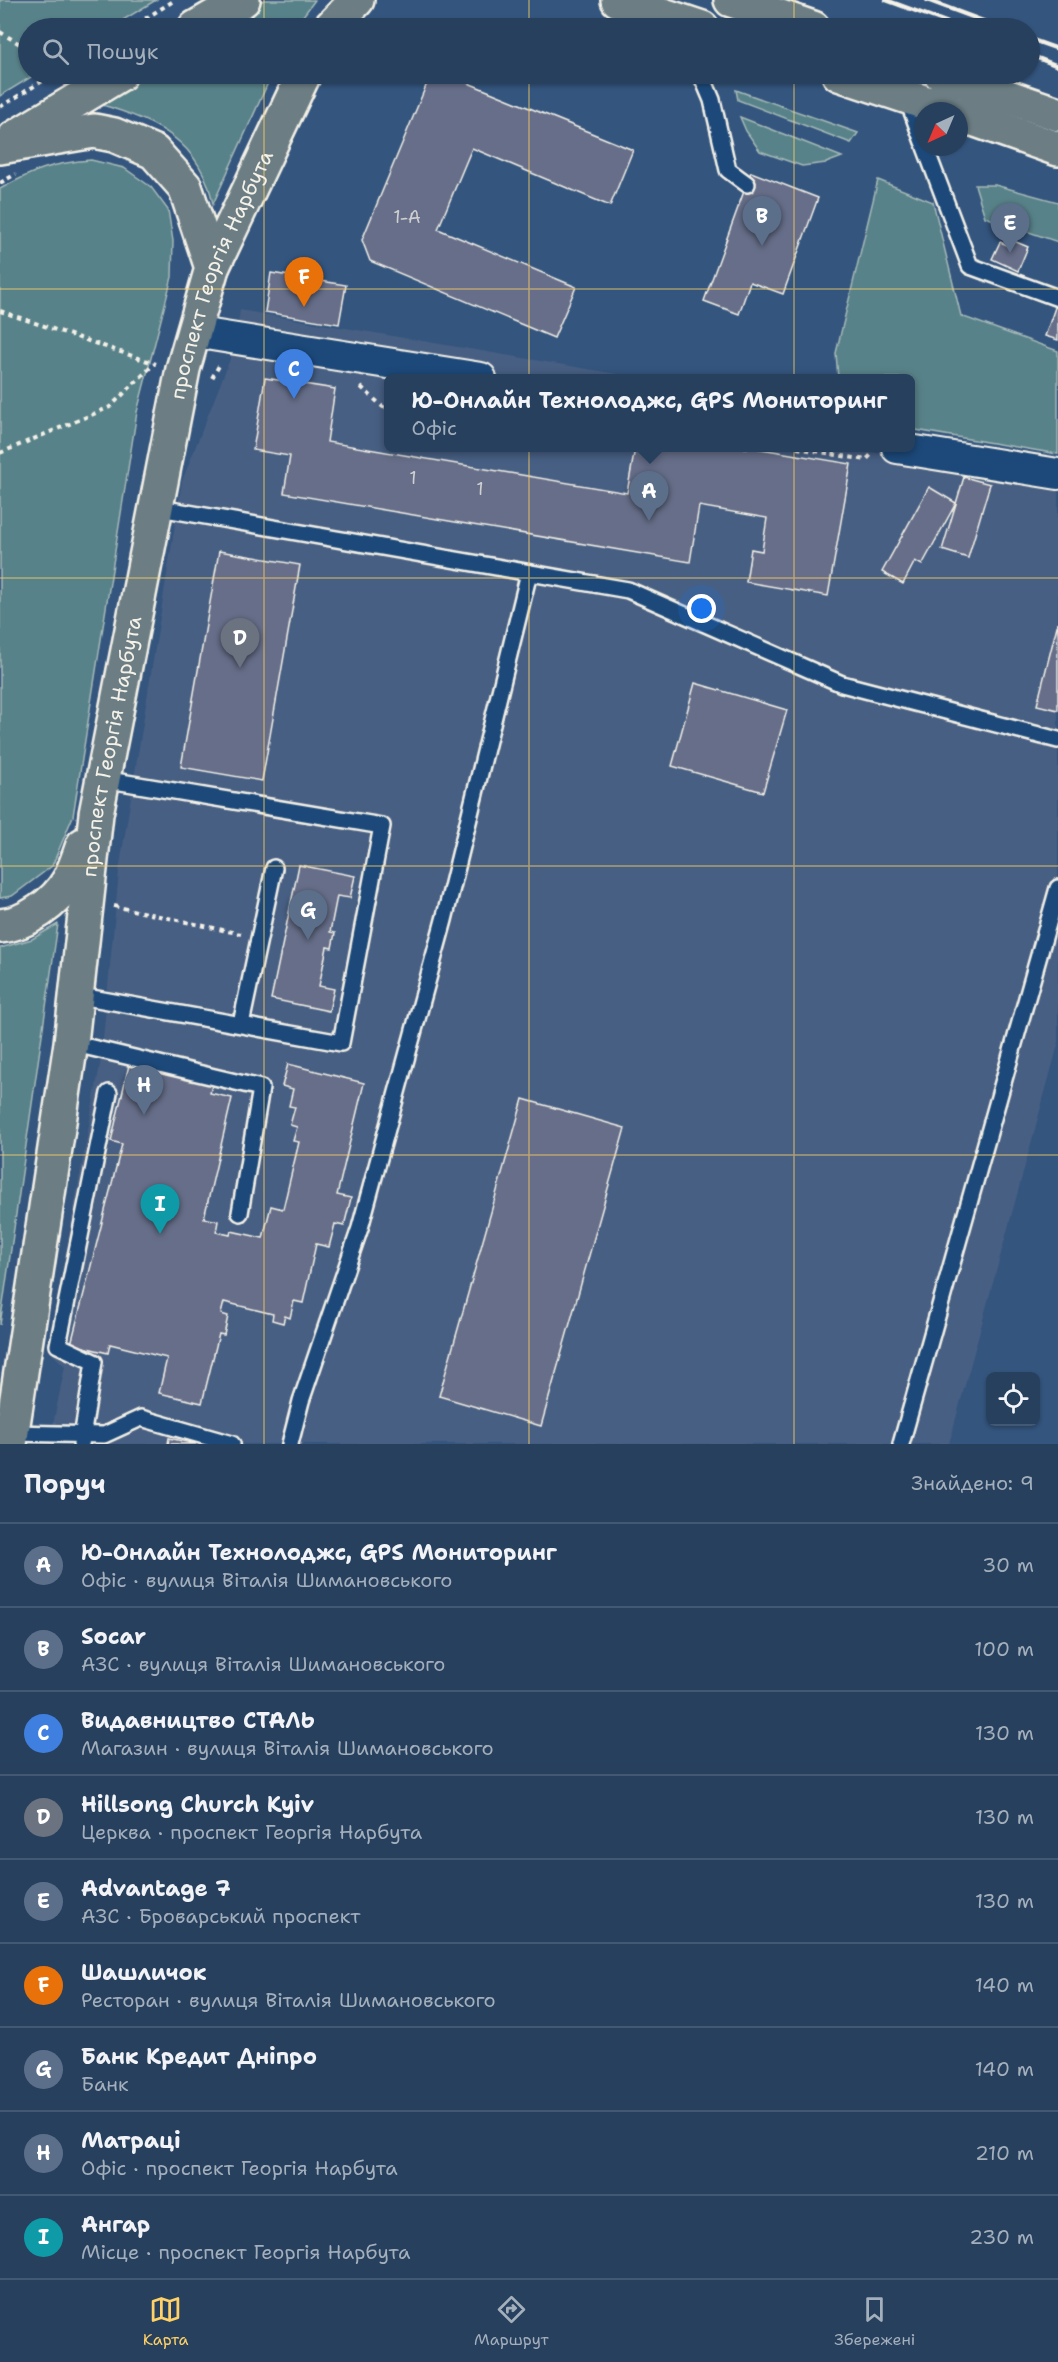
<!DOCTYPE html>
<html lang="uk">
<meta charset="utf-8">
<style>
:root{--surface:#27405e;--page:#334b67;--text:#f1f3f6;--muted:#a4afbc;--line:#435973;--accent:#ffd166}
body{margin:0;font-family:"Shantell Sans",sans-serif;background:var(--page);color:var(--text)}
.controls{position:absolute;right:18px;bottom:18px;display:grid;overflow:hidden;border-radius:9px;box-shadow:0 2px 4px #0004}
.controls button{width:54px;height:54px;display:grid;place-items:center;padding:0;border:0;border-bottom:2px solid var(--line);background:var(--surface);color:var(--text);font:30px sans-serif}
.compass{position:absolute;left:914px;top:102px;width:54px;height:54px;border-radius:50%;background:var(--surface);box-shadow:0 2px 4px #0004;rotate:224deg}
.you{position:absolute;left:702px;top:609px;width:21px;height:21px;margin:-15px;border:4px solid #fff;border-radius:50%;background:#1a73e8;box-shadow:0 0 0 9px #1a73e833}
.badge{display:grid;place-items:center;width:39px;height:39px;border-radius:50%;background:var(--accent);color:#fff;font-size:20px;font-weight:700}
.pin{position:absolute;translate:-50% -50px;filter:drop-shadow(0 2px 3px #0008)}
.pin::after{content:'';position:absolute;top:32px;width:21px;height:18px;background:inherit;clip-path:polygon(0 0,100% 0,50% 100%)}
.popup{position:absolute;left:384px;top:374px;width:531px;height:78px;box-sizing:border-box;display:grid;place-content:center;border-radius:9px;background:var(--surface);filter:drop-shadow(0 2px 4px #0005);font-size:20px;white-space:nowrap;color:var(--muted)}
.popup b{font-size:22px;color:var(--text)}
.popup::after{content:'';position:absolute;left:50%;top:100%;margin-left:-12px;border:12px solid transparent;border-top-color:var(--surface)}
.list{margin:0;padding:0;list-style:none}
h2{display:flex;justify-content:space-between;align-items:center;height:78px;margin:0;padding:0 24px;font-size:26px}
h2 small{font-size:20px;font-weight:400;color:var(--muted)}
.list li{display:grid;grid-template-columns:39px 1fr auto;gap:18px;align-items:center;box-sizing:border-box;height:84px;padding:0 24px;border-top:2px solid var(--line)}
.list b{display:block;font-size:22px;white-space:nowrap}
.list p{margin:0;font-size:20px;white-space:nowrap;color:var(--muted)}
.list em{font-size:20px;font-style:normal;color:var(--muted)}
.icon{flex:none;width:33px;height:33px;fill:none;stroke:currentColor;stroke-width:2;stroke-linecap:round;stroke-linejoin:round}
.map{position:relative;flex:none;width:1058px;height:1444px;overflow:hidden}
.search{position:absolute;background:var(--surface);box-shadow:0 2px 4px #0004;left:18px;right:18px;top:18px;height:66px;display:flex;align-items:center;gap:15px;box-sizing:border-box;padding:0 21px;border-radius:33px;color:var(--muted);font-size:22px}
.sheet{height:834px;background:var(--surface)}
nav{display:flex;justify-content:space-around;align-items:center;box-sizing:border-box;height:84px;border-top:2px solid var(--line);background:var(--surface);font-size:16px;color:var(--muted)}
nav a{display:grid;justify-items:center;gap:3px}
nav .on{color:var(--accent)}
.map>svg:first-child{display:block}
</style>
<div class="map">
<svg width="1058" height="1444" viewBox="0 0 1058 1444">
<rect width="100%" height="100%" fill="#34557e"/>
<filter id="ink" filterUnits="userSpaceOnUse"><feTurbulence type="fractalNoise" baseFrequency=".0167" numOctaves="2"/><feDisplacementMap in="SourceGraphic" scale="12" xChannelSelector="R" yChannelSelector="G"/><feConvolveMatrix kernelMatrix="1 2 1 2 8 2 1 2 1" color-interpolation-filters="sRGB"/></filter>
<g filter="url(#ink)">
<polygon fill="#475f83" points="240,310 641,378 388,378 388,448 857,448 858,450 1058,483 1058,1045 949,1444 49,1444 65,1366 48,1350 101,1059 119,871 182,481 234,349"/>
<g fill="#588289" stroke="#a6bab8" stroke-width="1.5">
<polygon points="0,0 156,0 110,28 28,28 28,74 36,74 0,96"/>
<polygon points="264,0 315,0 294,28 212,28"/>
<path d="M136,74H272L213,204C201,141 155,120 99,104V96Z"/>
<polygon points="736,90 858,133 851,143 738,100"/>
<polygon points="740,117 842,157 826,163 802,166 760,151 746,131"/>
<path d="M91,160L124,168L151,187L168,210L173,241L172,277L137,412L73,816L52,866L12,896L0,898V189C35,170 51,163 91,160Z"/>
<polygon points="878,180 933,202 961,316 1058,351 1058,454 910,429 910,378 838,378 836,353"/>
<polygon points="975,185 995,185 1058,202 1058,242 985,217"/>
<polygon points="58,924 0,1325 0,948 32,939"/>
</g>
<g fill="#666e89" stroke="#f4f1e8" stroke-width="1.5">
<polygon points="446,74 633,150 610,206 472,148 438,229 576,287 554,338 370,261 362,240 428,81"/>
<polygon points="751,172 818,198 783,294 750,282 739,314 704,301"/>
<polygon points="1009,239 1028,247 1018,271 992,259 1000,242 1007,245"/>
<polygon points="271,273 346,285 339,324 265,312"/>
<polygon points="1058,299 1058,340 1045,336"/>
<polygon points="265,378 335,389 327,442 627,493 635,448 755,448 851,464 828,596 746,582 751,549 762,551 767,518 699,506 690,562 284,493 290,456 253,450"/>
<polygon points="964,477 990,484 968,558 942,550"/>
<polygon points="929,487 956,503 922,565 915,561 903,584 882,572"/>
<polygon points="219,551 300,565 262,781 181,767"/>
<polygon points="1058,622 1058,710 1037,705"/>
<polygon points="695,683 787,710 763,792 672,766"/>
<polygon points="299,865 355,876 350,898 337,896 330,932 335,933 332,948 327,947 319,986 334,989 329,1011 271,999"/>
<polygon points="288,1064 364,1083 337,1195 351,1198 344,1226 335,1224 329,1247 316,1244 303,1303 294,1301 290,1318 285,1316 283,1323 272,1320 273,1314 224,1302 221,1314 228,1316 224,1335 219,1334 202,1403 159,1393 167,1358 110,1344 108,1353 71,1344 122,1144 111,1141 129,1065 212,1085 210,1093 232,1098 204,1218 218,1221 216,1232 230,1235 231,1231 263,1238 271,1206 283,1209 299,1142 293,1141 297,1127 290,1125 295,1107 289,1106 293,1089 282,1086"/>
<polygon points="523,1099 625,1128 541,1426 439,1396"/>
<polygon points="169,1438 196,1444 168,1444"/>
</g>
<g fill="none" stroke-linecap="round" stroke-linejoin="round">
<g stroke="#f4f1e8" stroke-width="20">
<g id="service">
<polyline points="701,74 712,100 728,170 747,184"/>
<polyline points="907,98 923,142"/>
<polyline points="925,147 970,266 1058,298"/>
<polyline points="154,507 628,590 842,684 1058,740"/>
<polyline points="75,995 341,1043 382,826 103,779"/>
<polyline points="241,1024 274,868"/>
<polyline points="71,1043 261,1088 240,1213"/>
<polyline points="11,1433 104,1435 141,1418 232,1444"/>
<polyline points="81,1444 94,1362 58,1345 109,1093"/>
<polyline points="290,1444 301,1401 360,1228 444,920 529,573"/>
<polyline points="901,1444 1058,888"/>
</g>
</g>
<g stroke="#f4f1e8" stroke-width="34">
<g id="minor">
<polyline points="193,332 481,378"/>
<polyline points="897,448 1058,474"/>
</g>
</g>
<g stroke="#f4f1e8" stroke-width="38">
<g id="primary">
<polyline points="618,0 702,28"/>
<polyline points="731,0 813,28"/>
<polyline points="195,28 243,0"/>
<polyline points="330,28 357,0"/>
<polyline points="839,74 950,111"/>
<polyline points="941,74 1058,114"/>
<polyline points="959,114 1058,149"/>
<polyline points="14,138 120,74"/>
<polyline points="0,147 94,131 114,135 154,152 185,187 212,268"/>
<path d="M0,926C26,924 56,903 69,880C75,869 79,856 83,845"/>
<path id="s1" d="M10,1444L71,1043L96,814L183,369L212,268L304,74"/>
</g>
</g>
<g stroke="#f4f1e8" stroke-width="4" stroke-dasharray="4.5 4.5" stroke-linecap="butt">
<polyline points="130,28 175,0"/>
<polyline points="0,32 28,49"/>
<polyline points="0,107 54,74"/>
<polyline points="0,183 16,174"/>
<polyline points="0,311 156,364"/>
<polyline points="212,378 220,364"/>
<polyline points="361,387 383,407 388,408"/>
<polyline points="797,448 866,460 873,453"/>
<polyline points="0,453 110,407 154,364"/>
<polyline points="114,906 241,934"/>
</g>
<use href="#service" stroke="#1f4a7a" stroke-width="15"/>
<use href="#minor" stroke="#1f4a7a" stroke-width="30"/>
<use href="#primary" stroke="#6c7e84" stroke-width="33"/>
<g stroke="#f4f1e8" stroke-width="4.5">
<polyline points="886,0 962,28"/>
<polyline points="927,0 1002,28"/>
<polyline points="1030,39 1058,49"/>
<polyline points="1030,55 1058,66"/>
</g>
</g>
</g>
<path fill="none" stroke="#ffd166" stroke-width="1.5" stroke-opacity="0.55" d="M264,0V28M529,0V28M794,0V28M264,74V1444M529,74V1444M794,74V1444M0,289H1058M0,578H1058M0,866H1058M0,1155H1058"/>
<g text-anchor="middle" stroke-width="6" stroke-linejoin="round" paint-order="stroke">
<g font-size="18" fill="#d0d0d0">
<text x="407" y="223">1-А</text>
<text x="413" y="484">1</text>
<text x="480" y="495">1</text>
</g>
<g font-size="21" fill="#f4f1e8" stroke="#1f4a7a">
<text dy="7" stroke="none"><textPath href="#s1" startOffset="1191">проспект Георгія Нарбута</textPath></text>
<text dy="7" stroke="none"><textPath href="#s1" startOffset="705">проспект Георгія Нарбута</textPath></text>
</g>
</g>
</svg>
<div class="controls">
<button><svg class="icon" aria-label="locate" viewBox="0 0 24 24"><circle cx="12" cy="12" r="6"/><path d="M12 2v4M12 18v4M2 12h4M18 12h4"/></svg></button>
</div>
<svg class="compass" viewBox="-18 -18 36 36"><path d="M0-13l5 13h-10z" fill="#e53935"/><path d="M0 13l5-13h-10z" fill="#a4afbc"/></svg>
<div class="you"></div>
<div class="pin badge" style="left:649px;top:521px;background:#5c6f8a">A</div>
<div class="popup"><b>Ю-Онлайн Технолоджс, GPS Мониторинг</b>Офіс</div>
<div class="pin badge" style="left:762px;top:246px;background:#5c6f8a">B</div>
<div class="pin badge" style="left:294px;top:399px;background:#3f7fe0">C</div>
<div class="pin badge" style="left:240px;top:668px;background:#6b7280">D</div>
<div class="pin badge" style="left:1010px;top:253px;background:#5c6f8a">E</div>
<div class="pin badge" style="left:304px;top:307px;background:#e8710a">F</div>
<div class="pin badge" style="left:308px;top:940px;background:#5c6f8a">G</div>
<div class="pin badge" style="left:144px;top:1115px;background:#5c6f8a">H</div>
<div class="pin badge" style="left:160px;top:1234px;background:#0f9aa8">I</div>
<div class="search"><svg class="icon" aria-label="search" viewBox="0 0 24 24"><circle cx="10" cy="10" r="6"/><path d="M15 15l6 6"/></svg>Пошук</div>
</div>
<section class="sheet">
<h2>Поруч<small>Знайдено: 9</small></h2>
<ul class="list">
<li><span class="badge" style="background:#5c6f8a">A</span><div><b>Ю-Онлайн Технолоджс, GPS Мониторинг</b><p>Офіс · вулиця Віталія Шимановського</p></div><em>30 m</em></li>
<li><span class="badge" style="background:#5c6f8a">B</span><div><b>Socar</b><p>АЗС · вулиця Віталія Шимановського</p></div><em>100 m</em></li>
<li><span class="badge" style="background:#3f7fe0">C</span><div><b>Видавництво СТАЛЬ</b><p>Магазин · вулиця Віталія Шимановського</p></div><em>130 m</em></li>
<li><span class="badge" style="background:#6b7280">D</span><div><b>Hillsong Church Kyiv</b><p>Церква · проспект Георгія Нарбута</p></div><em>130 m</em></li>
<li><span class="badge" style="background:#5c6f8a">E</span><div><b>Advantage 7</b><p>АЗС · Броварський проспект</p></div><em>130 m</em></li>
<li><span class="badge" style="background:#e8710a">F</span><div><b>Шашличок</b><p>Ресторан · вулиця Віталія Шимановського</p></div><em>140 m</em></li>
<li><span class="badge" style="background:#5c6f8a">G</span><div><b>Банк Кредит Дніпро</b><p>Банк</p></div><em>140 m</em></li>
<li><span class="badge" style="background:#5c6f8a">H</span><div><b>Матраці</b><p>Офіс · проспект Георгія Нарбута</p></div><em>210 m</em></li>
<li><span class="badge" style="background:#0f9aa8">I</span><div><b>Ангар</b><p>Місце · проспект Георгія Нарбута</p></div><em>230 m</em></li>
</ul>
</section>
<nav>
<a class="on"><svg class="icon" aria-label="map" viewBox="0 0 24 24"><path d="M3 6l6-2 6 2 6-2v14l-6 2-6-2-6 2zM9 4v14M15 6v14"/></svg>Карта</a>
<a><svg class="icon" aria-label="directions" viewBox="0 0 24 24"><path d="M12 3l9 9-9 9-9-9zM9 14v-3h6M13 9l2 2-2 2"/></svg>Маршрут</a>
<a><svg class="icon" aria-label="saved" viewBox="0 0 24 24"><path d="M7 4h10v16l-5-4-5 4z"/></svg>Збережені</a>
</nav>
